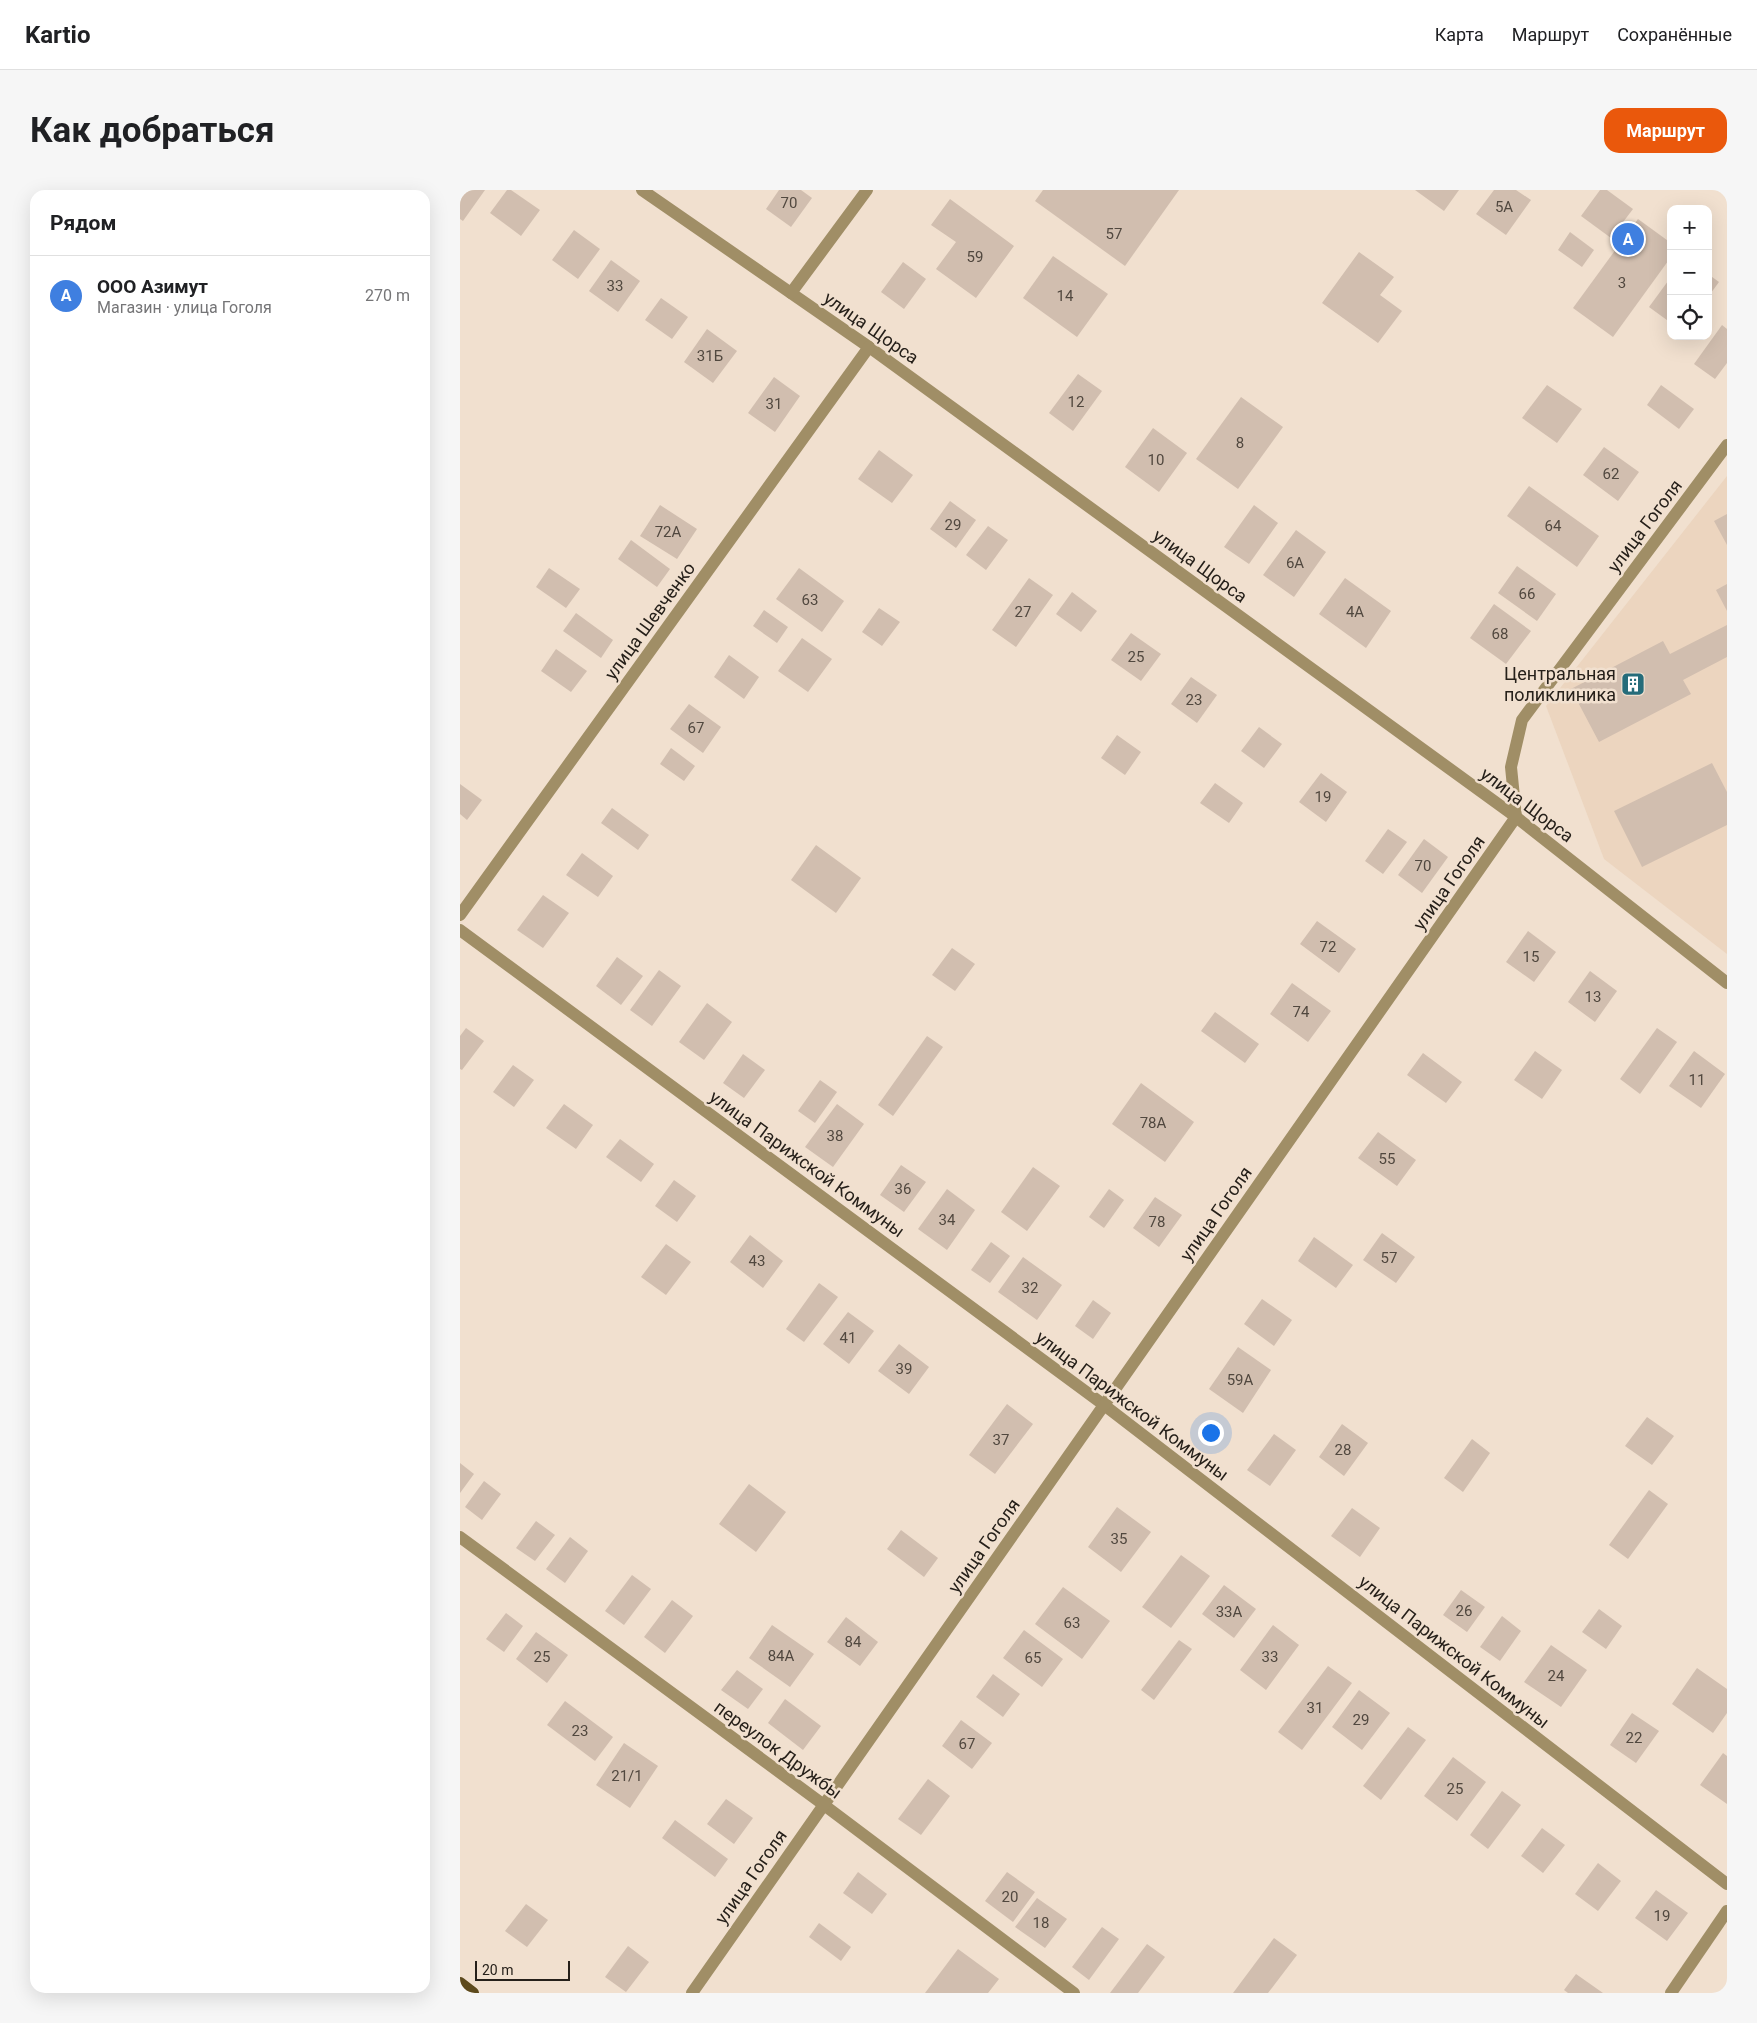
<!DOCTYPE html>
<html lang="ru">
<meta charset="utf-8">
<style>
:root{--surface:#fff;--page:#f6f6f6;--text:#202124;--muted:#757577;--line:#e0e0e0;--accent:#ea580c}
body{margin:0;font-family:Roboto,sans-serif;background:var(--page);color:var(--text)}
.controls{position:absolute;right:15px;top:15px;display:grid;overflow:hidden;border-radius:10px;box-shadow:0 5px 20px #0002}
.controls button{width:45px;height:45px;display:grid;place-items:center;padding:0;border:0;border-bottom:1px solid var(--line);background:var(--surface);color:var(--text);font:25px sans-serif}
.scale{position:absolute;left:15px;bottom:12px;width:95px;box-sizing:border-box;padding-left:5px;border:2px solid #26201a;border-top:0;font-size:14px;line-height:18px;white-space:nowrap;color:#26201a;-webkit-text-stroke:4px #f1e0cf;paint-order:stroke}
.you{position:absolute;left:750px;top:1242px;width:18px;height:18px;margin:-12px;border:4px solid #fff;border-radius:50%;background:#1a73e8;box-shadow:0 0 0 8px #1a73e833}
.badge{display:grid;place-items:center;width:32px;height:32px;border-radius:50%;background:var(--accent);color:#fff;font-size:16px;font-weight:700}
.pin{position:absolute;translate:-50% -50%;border:2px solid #fff;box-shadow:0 1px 5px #0006}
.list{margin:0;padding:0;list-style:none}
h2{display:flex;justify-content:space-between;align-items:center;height:65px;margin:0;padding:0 20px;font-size:21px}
h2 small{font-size:16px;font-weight:400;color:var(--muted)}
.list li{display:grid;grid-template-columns:32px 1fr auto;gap:15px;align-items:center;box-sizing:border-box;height:80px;padding:0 20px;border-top:1px solid var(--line)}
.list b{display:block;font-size:19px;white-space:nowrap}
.list p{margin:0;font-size:16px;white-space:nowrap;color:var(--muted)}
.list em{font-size:16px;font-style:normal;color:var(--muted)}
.icon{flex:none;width:28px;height:28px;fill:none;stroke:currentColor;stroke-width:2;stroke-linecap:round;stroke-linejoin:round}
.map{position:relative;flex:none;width:1267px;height:1803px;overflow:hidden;border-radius:15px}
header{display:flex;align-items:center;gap:30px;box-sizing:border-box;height:70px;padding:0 25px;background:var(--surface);border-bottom:1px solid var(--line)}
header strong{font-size:24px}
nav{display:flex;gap:28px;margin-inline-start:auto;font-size:18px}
.intro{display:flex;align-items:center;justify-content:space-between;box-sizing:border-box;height:120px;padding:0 30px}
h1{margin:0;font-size:35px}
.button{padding:12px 22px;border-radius:15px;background:var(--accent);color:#fff;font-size:18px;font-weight:700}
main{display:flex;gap:30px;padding:0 30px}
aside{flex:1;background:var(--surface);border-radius:15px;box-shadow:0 5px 20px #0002}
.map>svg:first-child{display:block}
</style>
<header>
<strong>Kartio</strong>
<nav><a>Карта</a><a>Маршрут</a><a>Сохранённые</a></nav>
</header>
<div class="intro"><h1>Как добраться</h1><a class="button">Маршрут</a></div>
<main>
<aside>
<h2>Рядом<small></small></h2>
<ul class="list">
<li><span class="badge" style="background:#3f7fe0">A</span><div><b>ООО Азимут</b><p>Магазин · улица Гоголя</p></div><em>270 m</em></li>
</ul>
</aside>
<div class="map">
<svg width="1267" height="1803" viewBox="0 0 1267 1803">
<rect width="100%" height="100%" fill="#f1e0cf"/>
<polygon fill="#ecd5bf" points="1267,286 1267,764 1144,669 1086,516"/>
<g fill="#d1beaf">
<polygon points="0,0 25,0 3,31 0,29"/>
<polygon points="47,0 51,0 80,20 61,46 30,23"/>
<polygon points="319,0 341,0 352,8 331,37 306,19"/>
<polygon points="583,0 719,0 665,76 575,11"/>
<polygon points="955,0 999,0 984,21"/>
<polygon points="1034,0 1056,0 1071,10 1046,45 1016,24"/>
<polygon points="1140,0 1147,0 1173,19 1151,48 1121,26"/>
<polygon points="490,9 554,56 516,108 476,79 496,52 471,35"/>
<polygon points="1178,29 1211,53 1211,67 1153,147 1113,118"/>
<polygon points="114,40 140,59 118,89 92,70"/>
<polygon points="1110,42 1134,60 1122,77 1098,60"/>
<polygon points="899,62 934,87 920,105 942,121 918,153 862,113"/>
<polygon points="593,66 648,104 617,147 563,108"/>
<polygon points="151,70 180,91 158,122 129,101"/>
<polygon points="443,72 466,89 444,119 421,102"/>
<polygon points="1248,84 1259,92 1248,107"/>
<polygon points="1211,87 1211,133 1189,117"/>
<polygon points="201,108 228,127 212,149 185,130"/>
<polygon points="1262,135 1267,139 1267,173 1255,189 1234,174"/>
<polygon points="247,139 277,161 253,193 224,172"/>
<polygon points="618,184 642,201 613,241 589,223"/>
<polygon points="314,187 340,206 315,242 288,223"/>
<polygon points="1087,195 1122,219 1097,253 1062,228"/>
<polygon points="1201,195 1234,219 1219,239 1187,215"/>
<polygon points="781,207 823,237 778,299 736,269"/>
<polygon points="693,238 727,263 699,302 665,277"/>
<polygon points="1144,257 1179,282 1158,311 1123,285"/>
<polygon points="419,260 453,285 432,313 398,289"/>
<polygon points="1069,296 1139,346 1117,377 1047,326"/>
<polygon points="490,311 516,330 496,358 470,339"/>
<polygon points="200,315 237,339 217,369 180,346"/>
<polygon points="794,315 818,333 789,374 764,357"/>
<polygon points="1267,324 1267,355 1254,331"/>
<polygon points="528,336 548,350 526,380 506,365"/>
<polygon points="836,340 866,362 834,407 803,385"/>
<polygon points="171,350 210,379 197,397 158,369"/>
<polygon points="1057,376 1096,404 1077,431 1038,403"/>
<polygon points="89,378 120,399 106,418 76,397"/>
<polygon points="339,378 384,411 362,442 316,409"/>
<polygon points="569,388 593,405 556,457 532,440"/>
<polygon points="885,388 931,421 906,458 859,424"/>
<polygon points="1267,394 1267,421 1256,400"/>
<polygon points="612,402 637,421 621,442 596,424"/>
<polygon points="1034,414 1071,441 1046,474 1010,448"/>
<polygon points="419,418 440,432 422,456 402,442"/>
<polygon points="304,420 328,437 317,453 293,436"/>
<polygon points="116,423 153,450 141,468 103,441"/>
<polygon points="1267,435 1267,467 1223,490 1231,504 1139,552 1111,499 1203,451 1210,464"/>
<polygon points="671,443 701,464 681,491 651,470"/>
<polygon points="342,448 372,469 348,502 318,481"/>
<polygon points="96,459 127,481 111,502 81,481"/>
<polygon points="269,465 299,487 284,509 254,487"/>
<polygon points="731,487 757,505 737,533 711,514"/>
<polygon points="229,514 261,537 243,563 210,539"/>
<polygon points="799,537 822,554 804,578 781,561"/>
<polygon points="657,545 681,562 665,585 641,568"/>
<polygon points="211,558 235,576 224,591 200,574"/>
<polygon points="1252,573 1267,602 1267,635 1182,677 1154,621"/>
<polygon points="861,583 887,602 866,632 839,612"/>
<polygon points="755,593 783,613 769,633 740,613"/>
<polygon points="0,594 22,610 7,630 0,624"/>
<polygon points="152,618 189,645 178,660 141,633"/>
<polygon points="928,639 947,652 923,684 905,671"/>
<polygon points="964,649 988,667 962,703 938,685"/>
<polygon points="356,655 401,688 376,723 331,690"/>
<polygon points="122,663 153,686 138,707 106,685"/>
<polygon points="83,705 109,723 83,758 57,740"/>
<polygon points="857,731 896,759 879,783 840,754"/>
<polygon points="1068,741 1096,762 1074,792 1046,772"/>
<polygon points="492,758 515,774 495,801 472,785"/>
<polygon points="157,767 183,786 161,815 136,796"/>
<polygon points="199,780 221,796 192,836 170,820"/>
<polygon points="1130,781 1157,801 1135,832 1108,812"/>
<polygon points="832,793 871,821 848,852 810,824"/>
<polygon points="247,813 272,832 244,870 219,852"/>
<polygon points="755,822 799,854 785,873 741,841"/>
<polygon points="6,838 24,851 2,880 0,879 0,846"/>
<polygon points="1197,838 1217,852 1180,904 1160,889"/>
<polygon points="467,846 483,857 433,926 418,915"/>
<polygon points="1075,861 1102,880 1082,909 1054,890"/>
<polygon points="1234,861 1265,884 1241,918 1209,896"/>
<polygon points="963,863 1002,892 986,913 947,885"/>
<polygon points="283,864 305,880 284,908 263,893"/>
<polygon points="53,875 74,890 54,917 33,902"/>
<polygon points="360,890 377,902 355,933 338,921"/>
<polygon points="681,893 734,932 705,972 652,934"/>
<polygon points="104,914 133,935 116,959 86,938"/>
<polygon points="377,914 404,934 373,977 345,957"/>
<polygon points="918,942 956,970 937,996 898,968"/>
<polygon points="160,949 194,974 181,992 146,967"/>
<polygon points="441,975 466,992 444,1022 420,1005"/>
<polygon points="573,977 600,996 567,1041 541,1022"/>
<polygon points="214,990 236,1006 217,1032 195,1016"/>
<polygon points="487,999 515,1020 487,1060 458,1039"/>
<polygon points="649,999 664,1010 644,1038 629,1027"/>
<polygon points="695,1007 722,1025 699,1057 673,1038"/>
<polygon points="922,1043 955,1067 936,1093 903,1070"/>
<polygon points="290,1045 323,1071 303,1098 270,1072"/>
<polygon points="854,1047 893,1075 876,1098 838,1071"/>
<polygon points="531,1052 550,1066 530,1093 511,1080"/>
<polygon points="206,1054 231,1072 206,1105 181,1087"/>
<polygon points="563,1067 602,1095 577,1130 538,1102"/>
<polygon points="359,1093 378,1107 344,1152 326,1139"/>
<polygon points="802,1109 832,1130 814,1156 784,1134"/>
<polygon points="633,1110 651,1123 633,1149 615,1136"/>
<polygon points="388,1122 414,1141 389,1174 363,1154"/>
<polygon points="439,1154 469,1177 449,1204 418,1181"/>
<polygon points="778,1157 811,1180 783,1223 749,1199"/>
<polygon points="547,1214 573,1234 535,1284 509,1265"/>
<polygon points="1187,1227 1214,1246 1192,1275 1165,1256"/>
<polygon points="882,1234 908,1253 884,1286 859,1267"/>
<polygon points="814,1244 836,1260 810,1296 787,1280"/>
<polygon points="1012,1249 1030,1263 1003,1302 984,1288"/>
<polygon points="0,1273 14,1284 0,1303"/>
<polygon points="24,1291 41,1304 22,1330 5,1317"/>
<polygon points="289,1294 326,1322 296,1362 259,1334"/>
<polygon points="1189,1300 1208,1314 1168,1369 1149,1355"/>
<polygon points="657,1317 691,1342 661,1382 628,1357"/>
<polygon points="892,1318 920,1338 900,1367 871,1346"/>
<polygon points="76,1331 95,1345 75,1371 56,1358"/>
<polygon points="441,1340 478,1368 464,1387 427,1359"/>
<polygon points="110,1347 128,1361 105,1393 86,1379"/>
<polygon points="721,1365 750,1386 711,1438 682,1417"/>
<polygon points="172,1385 191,1399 164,1435 145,1421"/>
<polygon points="764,1395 796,1419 774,1448 742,1424"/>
<polygon points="603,1397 650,1431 622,1469 575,1434"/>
<polygon points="1001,1400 1025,1417 1007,1442 983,1425"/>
<polygon points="212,1410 233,1426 205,1463 184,1447"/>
<polygon points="1139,1419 1162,1436 1146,1459 1122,1442"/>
<polygon points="46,1423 63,1436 44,1462 26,1449"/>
<polygon points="1042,1426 1061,1441 1040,1471 1020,1457"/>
<polygon points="386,1427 418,1452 400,1476 367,1452"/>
<polygon points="312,1435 354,1464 330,1497 289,1468"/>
<polygon points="813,1435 839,1455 806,1500 780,1480"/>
<polygon points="564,1440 603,1469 582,1497 543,1468"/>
<polygon points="76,1442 108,1465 87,1493 56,1469"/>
<polygon points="719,1450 732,1459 694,1510 681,1500"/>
<polygon points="1091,1455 1127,1480 1101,1517 1064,1492"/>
<polygon points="868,1476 892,1493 842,1560 818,1542"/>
<polygon points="1237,1478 1267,1499 1267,1523 1253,1543 1212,1514"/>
<polygon points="277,1480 303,1499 288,1519 261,1500"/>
<polygon points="533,1484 560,1504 543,1527 516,1507"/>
<polygon points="899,1500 930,1523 902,1560 872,1537"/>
<polygon points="325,1509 361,1536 343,1560 308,1533"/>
<polygon points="105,1511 153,1547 135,1571 87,1535"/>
<polygon points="1172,1523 1199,1541 1176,1573 1150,1555"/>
<polygon points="501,1530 532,1553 512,1579 482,1556"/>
<polygon points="948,1537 966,1550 921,1610 903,1596"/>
<polygon points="164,1553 198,1576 170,1618 136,1595"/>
<polygon points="1263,1563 1267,1566 1267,1614 1240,1595"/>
<polygon points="993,1567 1026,1592 997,1631 964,1606"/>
<polygon points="468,1589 490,1606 461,1645 438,1629"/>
<polygon points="1042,1601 1061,1615 1028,1659 1010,1645"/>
<polygon points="266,1609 293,1628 274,1654 247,1634"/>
<polygon points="215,1630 268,1669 255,1687 202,1648"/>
<polygon points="1082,1638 1105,1655 1083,1683 1061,1666"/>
<polygon points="1138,1673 1161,1691 1138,1721 1115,1704"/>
<polygon points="398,1682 427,1704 412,1724 383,1703"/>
<polygon points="547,1682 575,1702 553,1732 525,1711"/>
<polygon points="1196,1700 1228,1723 1207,1751 1175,1728"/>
<polygon points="577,1708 607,1729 585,1758 555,1737"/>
<polygon points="66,1714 88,1730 67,1757 45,1741"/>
<polygon points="359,1733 391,1757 381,1771 349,1747"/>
<polygon points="642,1737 659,1749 629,1790 612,1777"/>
<polygon points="814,1748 837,1765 808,1803 773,1803"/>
<polygon points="687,1754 705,1767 678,1803 650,1803"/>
<polygon points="168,1756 189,1772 166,1802 145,1787"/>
<polygon points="498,1759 539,1789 528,1803 465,1803"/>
<polygon points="1116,1784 1143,1803 1108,1803 1104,1800"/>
</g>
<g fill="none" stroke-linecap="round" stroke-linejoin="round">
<g stroke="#a08e66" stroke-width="12">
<polyline points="182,0 409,157 1056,627 1267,793"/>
<polyline points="331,103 407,0"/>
<polyline points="0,725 409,157"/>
<polyline points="0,740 644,1215 1267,1694"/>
<polyline points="0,1347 364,1615 614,1803"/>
<polyline points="232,1803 1056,627 1051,577 1062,530 1267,255"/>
<polyline points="1211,1803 1267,1721"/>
</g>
<polyline stroke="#5d4a1d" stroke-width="12" points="0,1793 13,1803"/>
</g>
<defs>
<g id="building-square" transform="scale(1.25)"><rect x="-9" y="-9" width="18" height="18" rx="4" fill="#256c7a" stroke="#f1e0cf"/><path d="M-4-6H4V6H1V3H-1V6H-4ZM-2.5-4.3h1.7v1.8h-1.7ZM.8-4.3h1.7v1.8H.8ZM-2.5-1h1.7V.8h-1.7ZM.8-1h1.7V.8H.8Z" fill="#fff"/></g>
</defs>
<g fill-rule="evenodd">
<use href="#building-square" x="1173" y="494"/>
</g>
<g text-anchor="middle" stroke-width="5" stroke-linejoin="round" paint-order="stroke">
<g font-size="15" fill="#51483f">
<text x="329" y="18">70</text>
<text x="1044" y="22">5А</text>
<text x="654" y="49">57</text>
<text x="515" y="72">59</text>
<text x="1162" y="98">3</text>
<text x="155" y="101">33</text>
<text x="605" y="111">14</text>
<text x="250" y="171">31Б</text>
<text x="616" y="217">12</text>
<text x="314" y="219">31</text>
<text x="780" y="258">8</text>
<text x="696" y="275">10</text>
<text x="1151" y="289">62</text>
<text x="493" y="340">29</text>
<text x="1093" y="341">64</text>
<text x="208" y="347">72А</text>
<text x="835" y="378">6А</text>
<text x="1067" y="409">66</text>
<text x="350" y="415">63</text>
<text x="563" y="427">27</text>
<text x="895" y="427">4А</text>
<text x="1040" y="449">68</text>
<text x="676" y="472">25</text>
<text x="734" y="515">23</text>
<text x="236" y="543">67</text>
<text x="863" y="612">19</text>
<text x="963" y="681">70</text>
<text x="868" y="762">72</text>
<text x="1071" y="772">15</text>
<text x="1133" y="812">13</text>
<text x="841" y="827">74</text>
<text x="1237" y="895">11</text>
<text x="693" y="938">78А</text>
<text x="375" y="951">38</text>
<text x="927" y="974">55</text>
<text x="443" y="1004">36</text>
<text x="487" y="1035">34</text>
<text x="697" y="1037">78</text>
<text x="929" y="1073">57</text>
<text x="297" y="1076">43</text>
<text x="570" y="1103">32</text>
<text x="388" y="1153">41</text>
<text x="444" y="1184">39</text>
<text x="780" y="1195">59А</text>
<text x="541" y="1255">37</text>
<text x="883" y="1265">28</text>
<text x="659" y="1354">35</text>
<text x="1004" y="1426">26</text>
<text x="769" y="1427">33А</text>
<text x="612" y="1438">63</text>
<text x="393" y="1457">84</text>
<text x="321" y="1471">84А</text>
<text x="82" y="1472">25</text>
<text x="810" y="1472">33</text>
<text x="573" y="1473">65</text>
<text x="1096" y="1491">24</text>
<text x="855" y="1523">31</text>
<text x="901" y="1535">29</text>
<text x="120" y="1546">23</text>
<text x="1174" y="1553">22</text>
<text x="507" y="1559">67</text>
<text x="167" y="1591">21/1</text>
<text x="995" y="1604">25</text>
<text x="550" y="1712">20</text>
<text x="1202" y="1731">19</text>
<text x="581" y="1738">18</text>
</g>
<g font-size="18" fill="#26201a" stroke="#f1e0cf">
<text transform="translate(411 138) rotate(35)" y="6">улица Щорса</text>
<text transform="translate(1185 336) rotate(-53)" y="6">улица Гоголя</text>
<text transform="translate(740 376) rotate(36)" y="6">улица Щорса</text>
<text transform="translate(190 431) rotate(-54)" y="6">улица Шевченко</text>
<text transform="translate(1067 615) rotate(37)" y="6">улица Щорса</text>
<text transform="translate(989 693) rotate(-55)" y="6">улица Гоголя</text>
<text transform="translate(347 974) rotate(36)" y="6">улица Парижской Коммуны</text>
<text transform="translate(756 1024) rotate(-55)" y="6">улица Гоголя</text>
<text transform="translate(672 1216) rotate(37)" y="6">улица Парижской Коммуны</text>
<text transform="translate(524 1356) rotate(-55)" y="6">улица Гоголя</text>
<text transform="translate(994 1462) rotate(38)" y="6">улица Парижской Коммуны</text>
<text transform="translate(318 1560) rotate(36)" y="6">переулок Дружбы</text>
<text transform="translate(291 1687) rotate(-55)" y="6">улица Гоголя</text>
</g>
<g font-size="18" fill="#26201a" stroke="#f1e0cf" text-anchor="end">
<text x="1156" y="490">Центральная<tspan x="1156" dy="21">поликлиника</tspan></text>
</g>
</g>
</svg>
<div class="controls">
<button>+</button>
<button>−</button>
<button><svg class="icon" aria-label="locate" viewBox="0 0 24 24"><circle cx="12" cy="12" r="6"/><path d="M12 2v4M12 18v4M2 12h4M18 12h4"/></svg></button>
</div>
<div class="scale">20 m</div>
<div class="you"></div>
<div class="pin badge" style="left:1168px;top:49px;background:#3f7fe0">A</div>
</div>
</main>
